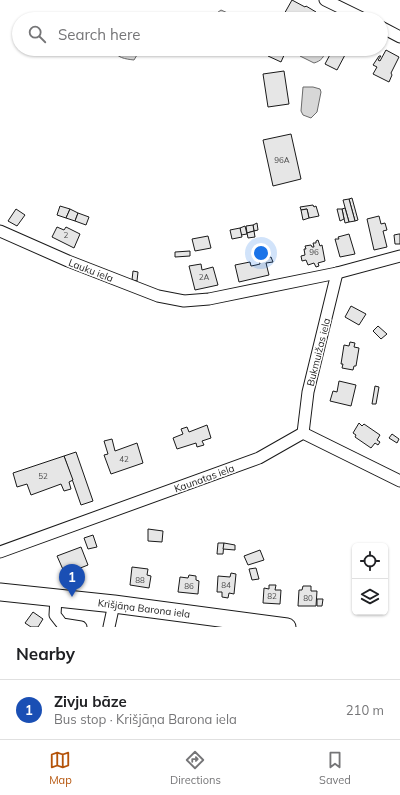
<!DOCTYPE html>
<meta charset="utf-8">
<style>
:root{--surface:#fff;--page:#f2f2f2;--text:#202124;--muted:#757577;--line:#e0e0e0;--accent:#b45309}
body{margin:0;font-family:Mulish,sans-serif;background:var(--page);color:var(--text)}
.controls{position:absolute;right:12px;bottom:12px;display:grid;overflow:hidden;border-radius:6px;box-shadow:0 1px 3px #0004}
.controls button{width:36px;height:36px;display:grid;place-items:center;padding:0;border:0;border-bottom:1px solid var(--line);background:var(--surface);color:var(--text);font:20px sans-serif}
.you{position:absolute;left:261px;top:253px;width:14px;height:14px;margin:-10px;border:3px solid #fff;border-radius:50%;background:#1a73e8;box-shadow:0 0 0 6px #1a73e833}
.badge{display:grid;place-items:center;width:26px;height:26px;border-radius:50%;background:var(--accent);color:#fff;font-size:13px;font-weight:700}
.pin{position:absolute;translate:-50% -33px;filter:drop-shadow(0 1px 2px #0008)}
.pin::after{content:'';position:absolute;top:21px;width:14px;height:12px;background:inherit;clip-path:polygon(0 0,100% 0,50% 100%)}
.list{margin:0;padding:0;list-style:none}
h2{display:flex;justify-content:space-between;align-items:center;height:52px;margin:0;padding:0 16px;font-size:17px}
h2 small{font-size:13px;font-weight:400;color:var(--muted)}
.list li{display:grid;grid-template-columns:26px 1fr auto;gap:12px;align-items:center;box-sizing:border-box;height:60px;padding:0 16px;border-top:1px solid var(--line)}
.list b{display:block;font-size:15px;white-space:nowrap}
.list p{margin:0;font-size:13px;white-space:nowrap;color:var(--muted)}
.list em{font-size:13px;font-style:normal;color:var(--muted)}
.icon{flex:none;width:22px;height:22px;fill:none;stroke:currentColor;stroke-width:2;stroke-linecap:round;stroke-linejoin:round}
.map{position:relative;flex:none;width:400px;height:627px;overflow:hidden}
.search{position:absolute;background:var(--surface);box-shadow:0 1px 3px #0004;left:12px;right:12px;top:12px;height:44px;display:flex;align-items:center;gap:10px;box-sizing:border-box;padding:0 14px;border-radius:22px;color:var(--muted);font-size:15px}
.sheet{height:112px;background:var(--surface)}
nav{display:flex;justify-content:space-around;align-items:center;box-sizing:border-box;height:56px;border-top:1px solid var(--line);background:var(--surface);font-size:11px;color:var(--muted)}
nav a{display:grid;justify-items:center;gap:2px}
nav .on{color:var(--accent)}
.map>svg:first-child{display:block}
</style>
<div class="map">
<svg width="400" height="627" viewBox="0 0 400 627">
<rect width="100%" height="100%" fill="#fff"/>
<g fill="#d7d7d7" stroke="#6a6a6a">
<polygon points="221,10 241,19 213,19 214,15"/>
<path d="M115,49H136L138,51L137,55L134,60C126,59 115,58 115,49Z"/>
<path d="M305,49H325C325,57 321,61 314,63L300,56Z"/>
<polygon points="303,87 313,87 320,89 321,92 317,112 311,118 303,115 301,111"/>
</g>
<g fill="#e6e6e6" stroke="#1a1a1a">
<polygon points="292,0 305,7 306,6 316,12 312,19 288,19 283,16"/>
<polygon points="271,49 276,49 285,53 281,62 268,56"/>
<polygon points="333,49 339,49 346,53 337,70 325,64"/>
<polygon points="386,50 399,57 391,73 392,75 389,82 373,74 377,67 373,65 379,56 381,56 378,60 380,61"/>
<polygon points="284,71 289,104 268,107 263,74"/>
<polygon points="291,134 301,179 273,186 263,140"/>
<polygon points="352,198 358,220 355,221 349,199"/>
<polygon points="349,199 355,221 349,222 343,200"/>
<polygon points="313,205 314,207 316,206 319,216 309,218 307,209 301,210 300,207"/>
<polygon points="60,206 70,209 66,218 57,215"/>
<polygon points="345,208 349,222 345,223 342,209"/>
<polygon points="16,209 25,215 17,226 8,221"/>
<polygon points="70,209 78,213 75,221 66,218"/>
<polygon points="307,209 309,218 303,220 301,210"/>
<polygon points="337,209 342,209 344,219 340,221"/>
<polygon points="78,213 89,217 86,225 75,221"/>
<polygon points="379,216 381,224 385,223 387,230 383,231 387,247 374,250 367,219"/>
<polygon points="257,223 258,230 254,231 253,225"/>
<polygon points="253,225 254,231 247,233 246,226"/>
<polygon points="245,226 247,234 241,235 240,228"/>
<polygon points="57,227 64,230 66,227 80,234 74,248 52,237"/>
<polygon points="240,228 242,237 232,239 230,230"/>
<polygon points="254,231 255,237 248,238 247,233"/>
<polygon points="349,234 355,254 340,257 335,239 339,239 338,237"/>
<polygon points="399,234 400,234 400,244 395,244 394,235"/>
<polygon points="208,236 211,248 195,251 192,239"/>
<polygon points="318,240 320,246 322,245 325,261 318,263 319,266 316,267 314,263 308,265 306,260 302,261 301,256 305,255 304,249 306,249 305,246 311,245 312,247 314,247 313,243 316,243 316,241"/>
<polygon points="190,251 190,256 175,257 175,252"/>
<polygon points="271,257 273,262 266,263 269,275 239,282 235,265 250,262 251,266 256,265 260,264 259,260"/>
<polygon points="201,264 202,270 213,267 218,285 195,290 189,266"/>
<polygon points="133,271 138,272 137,281 132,280"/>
<polygon points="351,306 366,314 359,325 345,317"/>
<polygon points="378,326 387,334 381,339 373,331"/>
<polygon points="350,342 355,343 354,347 359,348 356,366 354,366 353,370 342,368 343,364 341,364 344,345 349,346"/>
<polygon points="339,381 356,385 351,406 330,401 333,391 337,392"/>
<polygon points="375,386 379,387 376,404 372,404"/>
<polygon points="359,423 362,426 364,424 380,435 377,440 380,442 378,445 375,443 371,448 355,437 356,435 353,433"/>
<polygon points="207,425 211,438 202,441 204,445 197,447 196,443 177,449 173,438 183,434 181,429 187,427 189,432"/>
<polygon points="392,434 399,439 397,443 389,438"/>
<polygon points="112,439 115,451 137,443 143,463 111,474 104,455 108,454 104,441"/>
<polygon points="76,452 93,501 81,505 64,456"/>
<polygon points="64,456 73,480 69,482 71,489 64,491 61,484 31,495 27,484 17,487 13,473"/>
<polygon points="148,529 163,531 162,542 148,541"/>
<polygon points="93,535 97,547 88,549 84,538"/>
<polygon points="218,543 224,543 223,554 217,554"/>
<polygon points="224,543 235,545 235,550 223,549"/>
<polygon points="81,547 88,565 65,574 57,556"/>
<polygon points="260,550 264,560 248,565 244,556"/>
<polygon points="132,567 148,569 147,575 151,576 149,588 130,585"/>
<polygon points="256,568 259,579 252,580 249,569"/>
<polygon points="231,573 236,574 234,594 229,593 228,598 222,597 222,592 217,592 218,576 230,577"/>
<polygon points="189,575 196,576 196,580 199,581 198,594 178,592 180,577 188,578"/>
<polygon points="269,585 276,585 275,590 281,590 280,604 263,603 264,588 269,589"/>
<polygon points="303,586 311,586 311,591 317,591 316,606 298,606 299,590 302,590"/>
<polygon points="317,599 323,599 322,606 317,606"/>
<polygon points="33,612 43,619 38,627 31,627 25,623"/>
</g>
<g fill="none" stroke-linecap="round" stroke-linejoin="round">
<g stroke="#1a1a1a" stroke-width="13">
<g id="street">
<polyline points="325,0 364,19"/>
<polyline points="381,27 400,37"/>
<polyline points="0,231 68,261 158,296 184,301 209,299 337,273 400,256"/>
<polyline points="303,433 308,392 337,273"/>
<polyline points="0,552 259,458 303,433 400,481"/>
<polyline points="56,598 55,615 62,624 81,627"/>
<polyline points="109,627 114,604"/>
</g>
</g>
<g stroke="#1a1a1a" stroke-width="19">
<polyline id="primary" points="0,592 114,604 287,627"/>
</g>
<use href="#street" stroke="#fff" stroke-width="11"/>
<use href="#primary" stroke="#fff" stroke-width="17"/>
</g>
<g text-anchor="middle" stroke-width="3" stroke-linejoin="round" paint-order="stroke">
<g font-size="8" fill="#4d4d4d">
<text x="282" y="163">96A</text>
<text x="66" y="238">2</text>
<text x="314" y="255">96</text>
<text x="204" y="280">2A</text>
<text x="124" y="462">42</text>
<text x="43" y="479">52</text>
<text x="140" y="583">88</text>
<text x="226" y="588">84</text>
<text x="189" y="589">86</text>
<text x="272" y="599">82</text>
<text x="308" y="601">80</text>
</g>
<g font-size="10" fill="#1a1a1a" stroke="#fff">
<text transform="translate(91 270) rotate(21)" y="4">Lauku iela</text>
<text transform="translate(318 352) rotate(-76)" y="4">Bukmuižas iela</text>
<text transform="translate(204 478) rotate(-20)" y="4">Kaunatas iela</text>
<text transform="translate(144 608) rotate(7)" y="4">Krišjāņa Barona iela</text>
</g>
</g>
</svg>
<div class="controls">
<button><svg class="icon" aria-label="locate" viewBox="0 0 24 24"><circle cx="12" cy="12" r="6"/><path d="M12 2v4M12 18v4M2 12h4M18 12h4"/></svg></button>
<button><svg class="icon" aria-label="layers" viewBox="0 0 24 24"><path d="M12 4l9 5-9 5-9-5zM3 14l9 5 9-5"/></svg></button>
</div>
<div class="you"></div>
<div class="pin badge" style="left:72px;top:597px;background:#1a4fb4">1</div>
<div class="search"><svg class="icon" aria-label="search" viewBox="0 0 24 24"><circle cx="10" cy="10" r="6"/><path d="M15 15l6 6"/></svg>Search here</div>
</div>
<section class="sheet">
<h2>Nearby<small></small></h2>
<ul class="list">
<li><span class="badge" style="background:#1a4fb4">1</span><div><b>Zivju bāze</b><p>Bus stop · Krišjāņa Barona iela</p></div><em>210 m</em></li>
</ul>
</section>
<nav>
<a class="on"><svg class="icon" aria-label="map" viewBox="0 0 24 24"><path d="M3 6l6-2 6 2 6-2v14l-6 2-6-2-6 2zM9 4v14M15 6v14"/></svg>Map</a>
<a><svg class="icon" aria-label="directions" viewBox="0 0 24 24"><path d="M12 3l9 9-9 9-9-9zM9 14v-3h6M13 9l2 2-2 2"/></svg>Directions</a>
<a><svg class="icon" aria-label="saved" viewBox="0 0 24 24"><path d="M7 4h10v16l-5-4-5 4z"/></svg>Saved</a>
</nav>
